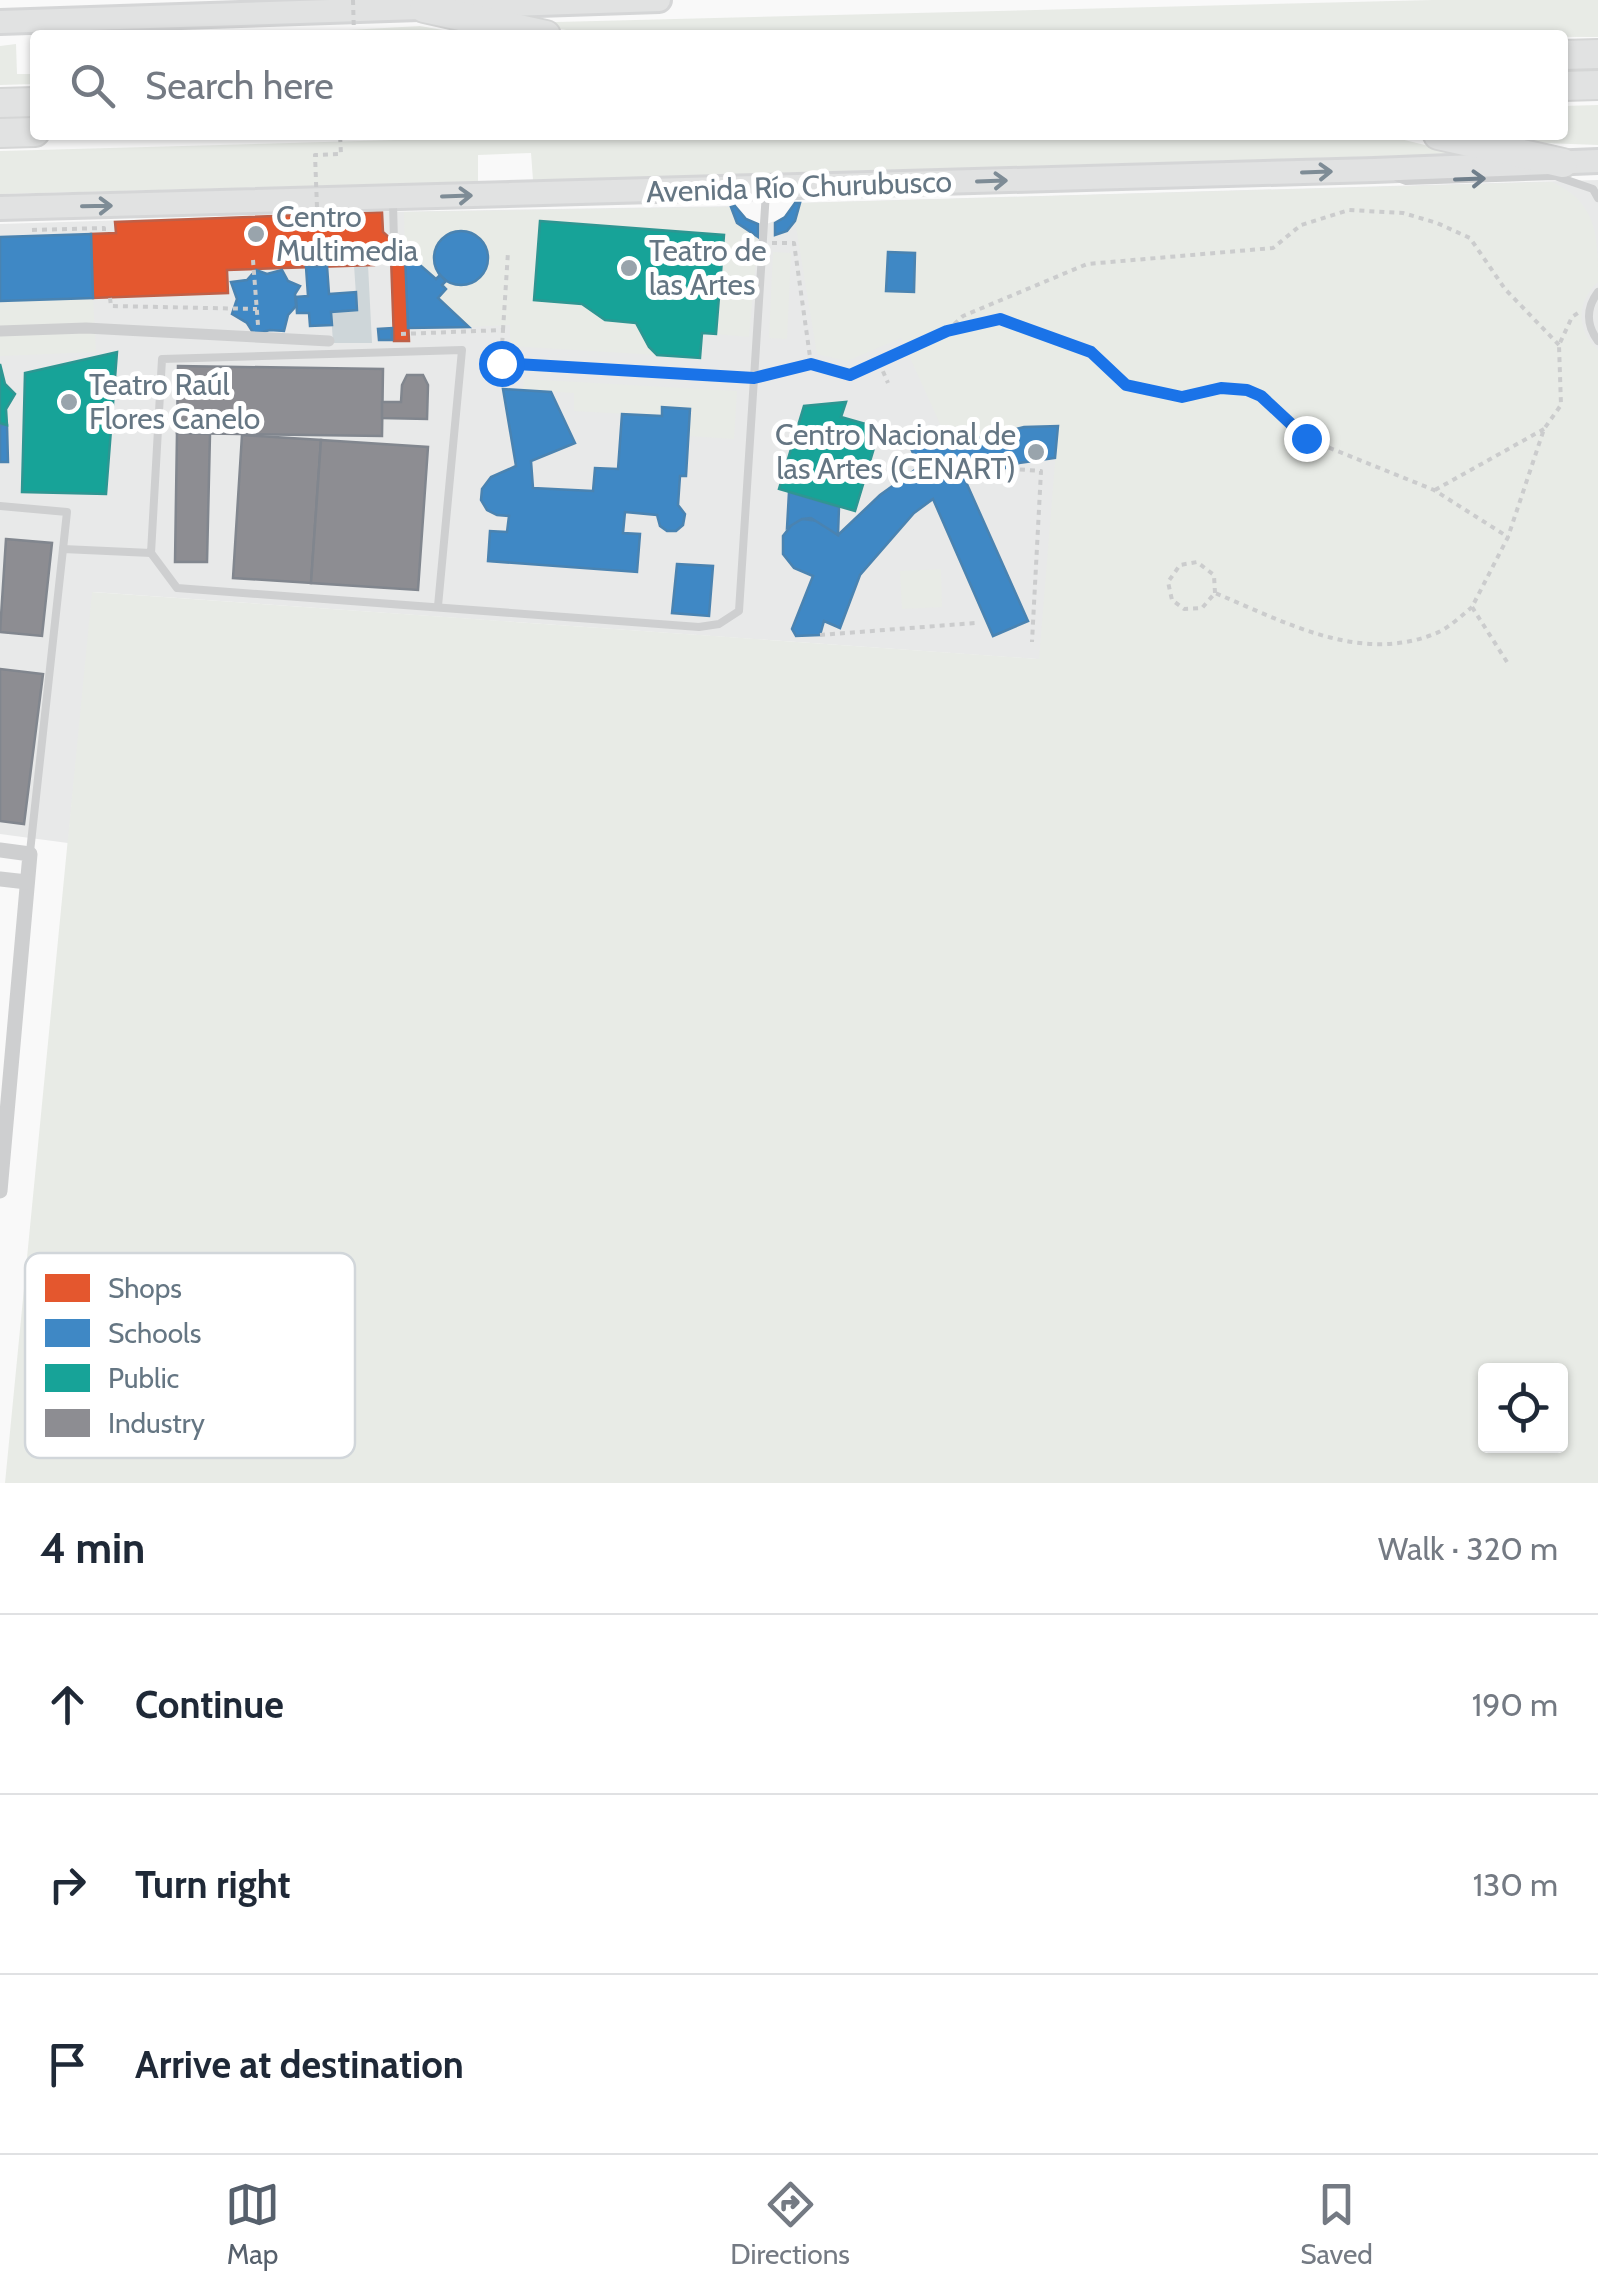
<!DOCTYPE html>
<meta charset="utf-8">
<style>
:root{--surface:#fff;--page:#f2f2f3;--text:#1f2937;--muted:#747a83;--line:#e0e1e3;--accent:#56606c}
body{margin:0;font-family:Cabin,sans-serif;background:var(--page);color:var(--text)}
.controls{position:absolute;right:30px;bottom:30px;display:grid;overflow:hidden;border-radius:10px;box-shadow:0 2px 8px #0004}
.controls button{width:90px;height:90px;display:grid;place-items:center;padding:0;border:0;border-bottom:2px solid var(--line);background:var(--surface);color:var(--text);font:50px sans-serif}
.stop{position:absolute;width:30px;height:30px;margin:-22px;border:8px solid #1a73e8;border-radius:50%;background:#fff}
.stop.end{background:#1a73e8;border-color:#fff;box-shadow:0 2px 10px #0008}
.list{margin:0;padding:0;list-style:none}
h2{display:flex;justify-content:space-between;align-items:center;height:130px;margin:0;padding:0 40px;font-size:42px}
h2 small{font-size:32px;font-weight:400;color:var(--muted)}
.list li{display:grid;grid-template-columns:65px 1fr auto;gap:30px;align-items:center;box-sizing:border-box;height:180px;padding:0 40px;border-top:2px solid var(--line)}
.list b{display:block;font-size:38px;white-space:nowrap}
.list em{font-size:32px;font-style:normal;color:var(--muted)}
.icon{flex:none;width:55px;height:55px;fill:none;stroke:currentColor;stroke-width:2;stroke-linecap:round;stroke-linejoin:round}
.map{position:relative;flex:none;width:1598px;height:1483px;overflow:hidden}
.search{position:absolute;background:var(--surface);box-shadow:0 2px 8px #0004;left:30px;right:30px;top:30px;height:110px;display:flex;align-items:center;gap:25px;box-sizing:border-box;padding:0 35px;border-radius:10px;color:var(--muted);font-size:38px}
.sheet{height:670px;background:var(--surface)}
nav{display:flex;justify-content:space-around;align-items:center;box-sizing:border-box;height:140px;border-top:2px solid var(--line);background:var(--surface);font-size:28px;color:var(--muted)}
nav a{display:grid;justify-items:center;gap:5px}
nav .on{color:var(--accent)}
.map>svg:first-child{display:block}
</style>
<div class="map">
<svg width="1598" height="1483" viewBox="0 0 1598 1483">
<rect width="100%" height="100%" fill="#f9f9f9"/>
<polygon fill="#e8e9e9" points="1598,180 1598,699 93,592 68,843 0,834 0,224 382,212 735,206 746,219 764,225 785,217 795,203"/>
<g fill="#e8ebe6" fill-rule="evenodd">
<polygon points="1433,0 1598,0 1598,37 602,35 517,23"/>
<polygon points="420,26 471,35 259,35"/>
<polygon points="16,44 17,74 35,74 35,84 0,85 0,46"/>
<polygon points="1598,105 1598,145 1518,142 1483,135 1563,135 1563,106"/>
<polygon points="577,135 1384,135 1462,154 533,180 531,153 478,155 478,182 0,194 0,151"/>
<path d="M1552,182C1598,203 1598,237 1598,282C1576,302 1576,330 1598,350V1483H5L92,592L1039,659L1058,426C1019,427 987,434 952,450L901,338L847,361L817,354L795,221L800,203ZM1486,1370H1560V1446H1486Z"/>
<polygon points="731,207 738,223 758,237 749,337 716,334 723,235 582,304 605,320 636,323 649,347 657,355 510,346 510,325 469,327 438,298 446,289 405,252 404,212"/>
<polygon points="773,252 791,253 787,339 769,338"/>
<polygon points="93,298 96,352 0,356 0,301"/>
<polygon points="524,379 737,391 734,439 689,436 690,408 663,407 662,416 574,411 574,393 523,390"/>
<polygon points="941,569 942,607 902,609 900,571"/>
</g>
<polygon fill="#ced6d9" points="354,265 368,265 372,343 333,343 331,312 357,310"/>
<polygon fill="#e4572e" stroke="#be6048" stroke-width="2.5" points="382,212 383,232 405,252 409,341 394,341 391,257 374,258 374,265 227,270 228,293 93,298 91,234 116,233 115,222"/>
<g fill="#3f88c5" stroke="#4a83b1" stroke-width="2.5">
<polygon points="795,203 800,203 795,221 787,231 775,235 775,223 785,217"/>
<polygon points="735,206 746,219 758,224 758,237 737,223 731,207"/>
<circle cx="461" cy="258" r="27"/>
<polygon points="91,234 93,298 0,301 0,237"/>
<polygon points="405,252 436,279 440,275 446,281 442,285 446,289 438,298 469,327 408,328"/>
<polygon points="888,252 915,253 914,292 886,291"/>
<polygon points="327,266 329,294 356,292 357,310 331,312 332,325 310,326 309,313 297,313 296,297 308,296 306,267"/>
<polygon points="256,270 267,274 282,270 288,281 300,286 295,294 296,306 288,315 284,331 270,330 254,334 247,323 232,314 237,299 231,282 247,280"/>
<polygon points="392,328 392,340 379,340 378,329"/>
<polygon points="503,389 551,392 575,443 531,461 533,488 593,491 595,468 618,469 622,414 662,416 662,407 690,409 686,476 680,476 678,505 685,514 683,525 676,531 667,531 660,526 657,515 625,512 623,533 640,534 637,572 488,561 490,531 507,532 509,516 497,515 487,510 481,500 482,489 491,477 516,466"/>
<polygon points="0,425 7,425 8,462 0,462"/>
<polygon points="1058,426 1055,458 1019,463 966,482 1028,621 993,636 933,499 914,513 860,575 840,628 824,621 820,635 796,636 792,629 813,576 794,568 783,554 783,536 794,522 802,519 819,521 838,535 880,495 919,467 909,444 943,429 952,450 978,438 1024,427"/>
<polygon points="789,492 839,507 838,535 811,518 802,519 787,528"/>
<polygon points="677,564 713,566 709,616 672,613"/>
</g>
<g fill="#17a398" stroke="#2e9692" stroke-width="2.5">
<polygon points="540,221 724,235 716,334 702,333 700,358 657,355 649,347 636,323 605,320 582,304 534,300"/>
<polygon points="117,352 106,494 22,492 25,373"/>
<polygon points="0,364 5,384 15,394 6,409 7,425 0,423"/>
<polygon points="846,402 841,417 880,428 855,511 779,489 804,406"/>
</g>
<g fill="#8d8d92" stroke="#81868e" stroke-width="2.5">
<polygon points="178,366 383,369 382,436 177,433"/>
<polygon points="407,375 423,375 428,385 427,419 382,418 382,402 401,402 402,385"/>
<polygon points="177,433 210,434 207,562 175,562"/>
<polygon points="242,435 321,440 311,583 233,578"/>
<polygon points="321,440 428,447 418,590 311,583"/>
<polygon points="6,539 52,543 42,636 0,632"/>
<polygon points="0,669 43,674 24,824 0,821"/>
</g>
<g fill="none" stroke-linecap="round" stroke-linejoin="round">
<g stroke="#d5d6d7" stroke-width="28">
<g id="secondary">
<polyline points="0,22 659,0"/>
<polyline points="0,208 1374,170 1598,161"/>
</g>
</g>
<g stroke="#d5d6d6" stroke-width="32">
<g id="motorway">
<polyline points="424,8 546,35"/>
<polyline points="1563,55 1598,54"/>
<polyline points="1563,86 1598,85"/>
<polyline points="0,103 35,102"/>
<polyline points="0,133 35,132"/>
<polyline points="1438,135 1563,163"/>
</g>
</g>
<g stroke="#cbcccd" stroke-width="4" stroke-dasharray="5 5" stroke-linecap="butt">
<polyline points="32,230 104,228 104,233"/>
<polyline points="772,243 794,243 811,364"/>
<polyline points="253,260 258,325"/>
<polyline points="110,298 111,306 257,309"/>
<polyline points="503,330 508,252"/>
<polyline points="947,331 963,316 1087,264 1273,248 1301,225 1349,210 1403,213 1437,223 1470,238 1505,289 1559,345"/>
<polyline points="401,334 503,330 501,363 740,377"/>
<polyline points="879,362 888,383"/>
<polyline points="764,375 811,364 850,375 947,331 999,319 1091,352 1126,385 1182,397 1221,387 1247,391 1261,396 1305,438 1434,490 1508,537"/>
<polyline points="1000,468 1041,471 1032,642"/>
<polyline points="1435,490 1544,429"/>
<path d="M1215,593L1214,575L1197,562L1180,565L1168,582L1172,600L1184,609L1202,608L1215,593C1283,621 1359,664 1434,634C1448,629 1461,616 1472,607"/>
<polyline points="820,635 975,623"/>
<polyline points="1507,662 1472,607 1508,537 1544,429 1561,405 1559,345 1572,317 1578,313"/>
</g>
<g stroke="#cecfd0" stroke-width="8">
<polyline points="1398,178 1406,181 1555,176 1593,189 1598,198"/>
<polyline points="393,203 394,243"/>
<path d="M1598,292C1586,308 1586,325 1598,341"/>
<polyline points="0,506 67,512 63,549"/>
<polyline points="151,553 177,588 699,627 719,624 739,611 766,192"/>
<polyline points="30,852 63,549 151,553 162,359 462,350 438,606"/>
</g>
<polyline stroke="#cecfd0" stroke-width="11" points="0,331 86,328 329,341"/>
<g stroke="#cecfd0" stroke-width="15">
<polyline points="0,850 30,854 0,1191"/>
<polyline points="0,879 27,882"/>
</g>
<use href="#secondary" stroke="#e1e2e2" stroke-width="22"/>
<use href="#motorway" stroke="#e1e2e2" stroke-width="28"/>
<g stroke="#cbcccd" stroke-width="4" stroke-dasharray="5 5" stroke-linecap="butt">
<polyline points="353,0 354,35"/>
<polyline points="317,207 315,155 341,154 340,135"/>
</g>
</g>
<defs><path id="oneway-shaft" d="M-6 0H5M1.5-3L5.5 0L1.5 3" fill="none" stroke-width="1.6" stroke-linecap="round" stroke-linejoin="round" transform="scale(2.5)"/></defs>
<g stroke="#7e8c96">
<use href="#oneway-shaft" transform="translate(1317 172) rotate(-2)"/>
<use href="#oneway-shaft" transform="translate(992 181) rotate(-2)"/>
<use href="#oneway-shaft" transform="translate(457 196) rotate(-2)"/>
<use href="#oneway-shaft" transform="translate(97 206) rotate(-1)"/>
</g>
<use stroke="#707f8b" href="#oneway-shaft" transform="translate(1470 179) rotate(-2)"/>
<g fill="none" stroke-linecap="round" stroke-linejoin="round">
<polyline stroke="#1a73e8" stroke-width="12" points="501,363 754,378 811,364 850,375 947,331 1000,319 1091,352 1126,385 1182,397 1221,388 1247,390 1261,396 1306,438"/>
</g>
<g fill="#99a4ac" stroke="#fff" stroke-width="4">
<circle cx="256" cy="234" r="10"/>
<circle cx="629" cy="268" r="10"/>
<circle cx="69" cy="402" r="10"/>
<circle cx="1036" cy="452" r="10"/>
</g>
<g text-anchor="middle" stroke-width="10" stroke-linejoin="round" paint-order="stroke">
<g font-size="30" fill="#657683" stroke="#fff">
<text transform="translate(799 187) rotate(-2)" y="10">Avenida Río Churubusco</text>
</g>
<g font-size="30" fill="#657683" stroke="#fff" text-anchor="start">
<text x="276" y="227">Centro<tspan x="276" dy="34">Multimedia</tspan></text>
<text x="649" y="261">Teatro de<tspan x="649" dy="34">las Artes</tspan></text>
<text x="89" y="395">Teatro Raúl<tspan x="89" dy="34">Flores Canelo</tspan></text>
<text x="1016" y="445" text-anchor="end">Centro Nacional de<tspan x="1016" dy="34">las Artes (CENART)</tspan></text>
</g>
</g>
<rect x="25" y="1253" width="330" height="205" rx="15" fill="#fff" stroke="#d1d6da" stroke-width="2.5"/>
<rect x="45" y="1274" width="45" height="28" fill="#e4572e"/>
<rect x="45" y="1319" width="45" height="28" fill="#3f88c5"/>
<rect x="45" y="1364" width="45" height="28" fill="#17a398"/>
<rect x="45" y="1409" width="45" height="28" fill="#8d8d92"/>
<g font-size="28" fill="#657683">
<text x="108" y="1298">Shops</text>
<text x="108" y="1343">Schools</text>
<text x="108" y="1388">Public</text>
<text x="108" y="1433">Industry</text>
</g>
</svg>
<div class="controls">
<button><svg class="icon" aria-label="locate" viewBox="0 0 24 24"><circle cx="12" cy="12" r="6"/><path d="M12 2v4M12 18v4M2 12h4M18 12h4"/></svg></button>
</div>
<div class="stop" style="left:501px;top:363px"></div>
<div class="stop end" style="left:1306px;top:438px"></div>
<div class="search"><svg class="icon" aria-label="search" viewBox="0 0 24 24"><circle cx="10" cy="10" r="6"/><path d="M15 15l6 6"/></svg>Search here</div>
</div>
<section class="sheet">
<h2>4 min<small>Walk · 320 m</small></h2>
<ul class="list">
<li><svg class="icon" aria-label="ahead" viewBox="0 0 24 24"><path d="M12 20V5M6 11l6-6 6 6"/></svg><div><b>Continue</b></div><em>190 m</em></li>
<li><svg class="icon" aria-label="right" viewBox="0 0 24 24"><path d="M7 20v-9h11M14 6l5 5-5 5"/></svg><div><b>Turn right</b></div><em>130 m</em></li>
<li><svg class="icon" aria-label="arrive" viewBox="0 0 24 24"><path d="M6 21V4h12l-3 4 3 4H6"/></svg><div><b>Arrive at destination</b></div></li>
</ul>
</section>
<nav>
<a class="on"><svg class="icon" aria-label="map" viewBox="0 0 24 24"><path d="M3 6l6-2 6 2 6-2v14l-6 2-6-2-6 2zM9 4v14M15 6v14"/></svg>Map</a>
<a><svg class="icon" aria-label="directions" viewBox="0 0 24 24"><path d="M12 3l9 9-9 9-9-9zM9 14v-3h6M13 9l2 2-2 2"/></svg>Directions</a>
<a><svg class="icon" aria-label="saved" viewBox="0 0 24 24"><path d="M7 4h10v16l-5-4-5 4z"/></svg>Saved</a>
</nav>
